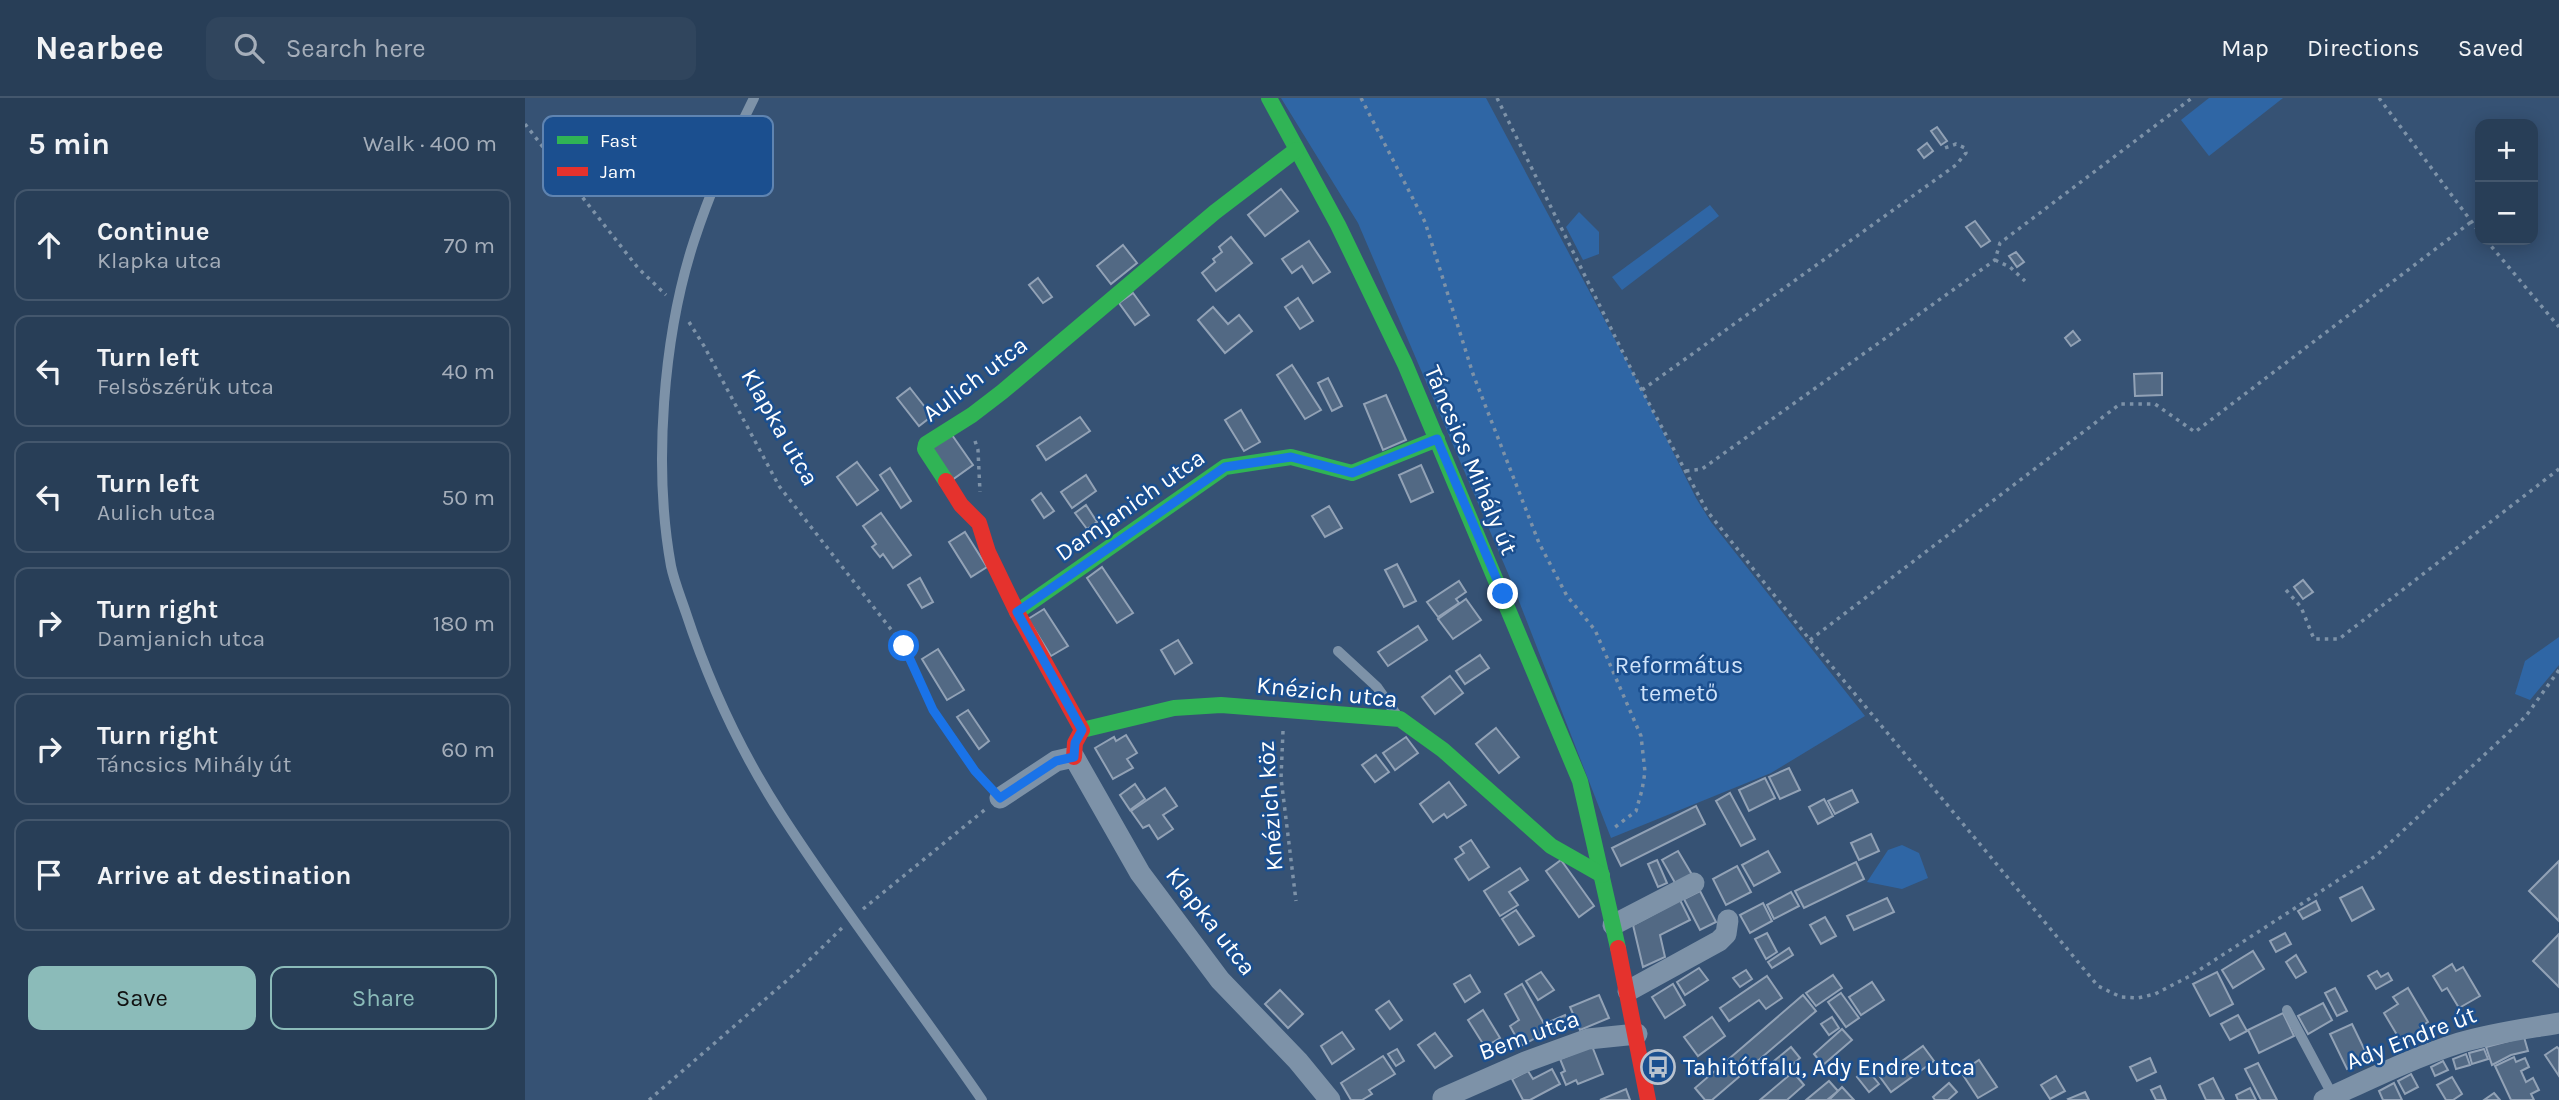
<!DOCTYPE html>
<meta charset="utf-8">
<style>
:root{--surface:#283e57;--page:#30455d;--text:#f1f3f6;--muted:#a5aeba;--line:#44576d;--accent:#8bbbb9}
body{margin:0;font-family:Karla,sans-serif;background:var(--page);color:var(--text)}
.controls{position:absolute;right:21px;top:21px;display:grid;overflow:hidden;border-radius:14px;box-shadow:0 4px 18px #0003}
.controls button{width:63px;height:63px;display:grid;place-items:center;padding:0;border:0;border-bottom:2px solid var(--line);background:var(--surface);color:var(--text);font:35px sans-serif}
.stop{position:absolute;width:21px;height:21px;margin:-16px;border:5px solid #1a73e8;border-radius:50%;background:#fff}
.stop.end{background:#1a73e8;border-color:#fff;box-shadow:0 2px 7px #0008}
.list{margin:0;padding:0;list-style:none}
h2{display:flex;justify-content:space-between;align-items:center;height:91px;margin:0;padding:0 28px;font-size:30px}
h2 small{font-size:23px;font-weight:400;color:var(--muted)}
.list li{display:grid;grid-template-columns:46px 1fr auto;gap:21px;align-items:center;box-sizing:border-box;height:112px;margin:0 14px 14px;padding:0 14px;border:2px solid var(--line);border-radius:14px}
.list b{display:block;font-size:26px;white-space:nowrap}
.list p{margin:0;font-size:23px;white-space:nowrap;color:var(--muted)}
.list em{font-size:23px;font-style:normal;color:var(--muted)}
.actions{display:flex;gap:14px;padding:21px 28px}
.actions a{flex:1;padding:16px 0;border:2px solid var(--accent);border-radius:14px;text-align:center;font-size:24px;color:var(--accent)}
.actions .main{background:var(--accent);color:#111}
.icon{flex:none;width:38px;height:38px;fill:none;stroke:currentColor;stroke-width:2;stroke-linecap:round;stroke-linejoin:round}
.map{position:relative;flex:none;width:2034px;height:1002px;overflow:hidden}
header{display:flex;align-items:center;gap:42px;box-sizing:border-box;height:98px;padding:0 35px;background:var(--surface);border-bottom:2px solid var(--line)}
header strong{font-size:33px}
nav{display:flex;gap:38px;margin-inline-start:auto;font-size:24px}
.search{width:490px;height:63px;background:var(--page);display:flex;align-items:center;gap:18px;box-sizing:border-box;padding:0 24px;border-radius:14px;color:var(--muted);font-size:26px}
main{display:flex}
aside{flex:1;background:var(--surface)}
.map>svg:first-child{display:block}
</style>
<header>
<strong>Nearbee</strong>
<div class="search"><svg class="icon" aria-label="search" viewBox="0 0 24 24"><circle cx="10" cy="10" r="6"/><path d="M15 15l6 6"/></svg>Search here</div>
<nav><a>Map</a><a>Directions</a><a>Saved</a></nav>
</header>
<main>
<aside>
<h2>5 min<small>Walk · 400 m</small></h2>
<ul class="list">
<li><svg class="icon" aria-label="ahead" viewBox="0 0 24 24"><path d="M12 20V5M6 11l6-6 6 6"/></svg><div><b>Continue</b><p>Klapka utca</p></div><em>70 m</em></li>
<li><svg class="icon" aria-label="left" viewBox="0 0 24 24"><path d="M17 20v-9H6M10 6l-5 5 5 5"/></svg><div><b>Turn left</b><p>Felsőszérűk utca</p></div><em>40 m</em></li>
<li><svg class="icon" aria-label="left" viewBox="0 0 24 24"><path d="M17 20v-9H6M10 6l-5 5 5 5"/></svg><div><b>Turn left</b><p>Aulich utca</p></div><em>50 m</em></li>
<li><svg class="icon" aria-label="right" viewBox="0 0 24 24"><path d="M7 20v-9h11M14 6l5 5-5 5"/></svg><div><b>Turn right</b><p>Damjanich utca</p></div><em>180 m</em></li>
<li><svg class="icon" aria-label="right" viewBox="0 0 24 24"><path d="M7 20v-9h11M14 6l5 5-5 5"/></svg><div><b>Turn right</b><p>Táncsics Mihály út</p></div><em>60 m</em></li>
<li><svg class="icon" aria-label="arrive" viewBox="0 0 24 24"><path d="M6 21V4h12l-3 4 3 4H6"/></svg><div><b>Arrive at destination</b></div></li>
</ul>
<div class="actions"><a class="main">Save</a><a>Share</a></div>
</aside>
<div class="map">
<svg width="2034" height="1002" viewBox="0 0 2034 1002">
<rect width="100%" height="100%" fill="#365274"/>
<g fill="#2f66a5">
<polygon points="756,0 961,0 1117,292 1171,400 1186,424 1340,618 1246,675 1086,740 985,480 833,125"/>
<polygon points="1684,0 1758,0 1684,58 1656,22"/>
<polygon points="1185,107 1194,118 1097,192 1087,179"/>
<polygon points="1054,114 1074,134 1074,156 1058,162 1041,129"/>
<polygon points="2034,539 2034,567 2005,602 1990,596 2000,563"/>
<polygon points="1377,747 1394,755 1403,780 1377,791 1342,784 1363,752"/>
</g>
<g fill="#526984" stroke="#92a2b6" stroke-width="2">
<polygon points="1412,29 1422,43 1416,47 1406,33"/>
<polygon points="1402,45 1408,53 1399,60 1393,52"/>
<polygon points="756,91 773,113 740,138 723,117"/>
<polygon points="1450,123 1465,143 1456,149 1441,129"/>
<polygon points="706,139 727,165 691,193 677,175 690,164 688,161 697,154 694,149"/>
<polygon points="784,143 805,174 788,185 777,168 767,175 757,161"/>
<polygon points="598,147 612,165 586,186 572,168"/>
<polygon points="1491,154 1499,164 1492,169 1484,158"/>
<polygon points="513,180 527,199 518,205 504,187"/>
<polygon points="608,195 624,217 610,227 594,205"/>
<polygon points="773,200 788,223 775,231 760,209"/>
<polygon points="688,209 703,226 714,217 727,233 700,255 673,222"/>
<polygon points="1548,233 1555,242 1546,248 1540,240"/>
<polygon points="767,267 796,312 780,321 752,277"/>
<polygon points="1637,275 1637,297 1610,298 1609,276"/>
<polygon points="803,280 817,308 807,313 793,285"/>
<polygon points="385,290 407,318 394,328 372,300"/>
<polygon points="861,297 881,342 858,352 839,306"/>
<polygon points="716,312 735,344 719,353 700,322"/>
<polygon points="555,319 565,333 521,362 512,348"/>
<polygon points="427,337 448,367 427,382 405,351"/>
<polygon points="332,364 353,392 332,407 312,379"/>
<polygon points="896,367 908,394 886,404 874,377"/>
<polygon points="365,370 386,403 376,410 355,377"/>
<polygon points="561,377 571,393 547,410 536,394"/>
<polygon points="516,395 529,413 519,420 507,402"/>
<polygon points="561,407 572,424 562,431 550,415"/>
<polygon points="804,408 817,430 800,439 787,418"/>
<polygon points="356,415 386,457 368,470 358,456 355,459 347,449 351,446 338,428"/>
<polygon points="440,434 462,469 446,479 424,444"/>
<polygon points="872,466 891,503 879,509 860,472"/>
<polygon points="577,469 608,515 592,525 562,480"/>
<polygon points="395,480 408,504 397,510 383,487"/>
<polygon points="1778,482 1788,494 1778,501 1769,489"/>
<polygon points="934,483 941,494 931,501 934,505 913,519 902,504"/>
<polygon points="941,501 956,522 928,541 913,521"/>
<polygon points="519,511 543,548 526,558 503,521"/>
<polygon points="893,528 902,542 863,568 853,554"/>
<polygon points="653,542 667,565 650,576 636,552"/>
<polygon points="413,551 439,592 422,602 397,561"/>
<polygon points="955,557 964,570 940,586 931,573"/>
<polygon points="925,578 938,595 910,616 897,599"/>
<polygon points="443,612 464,643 454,651 432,619"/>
<polygon points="971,630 994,659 974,675 951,646"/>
<polygon points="601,637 612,655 602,661 608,670 588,681 570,650 589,639 591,643"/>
<polygon points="881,639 893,655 870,672 858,655"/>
<polygon points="851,657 864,674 850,684 837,667"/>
<polygon points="1264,670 1275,692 1255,701 1244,679"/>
<polygon points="1240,680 1250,700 1224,713 1214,692"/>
<polygon points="924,684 941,707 922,720 919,716 908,724 895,706"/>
<polygon points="610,686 620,701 605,712 595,697"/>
<polygon points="640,690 652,708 638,717 648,731 633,741 624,727 618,730 606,713"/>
<polygon points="1327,692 1333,704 1310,716 1303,703"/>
<polygon points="1205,695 1230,741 1216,748 1191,703"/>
<polygon points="1299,701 1308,718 1293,726 1284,709"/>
<polygon points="1171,708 1180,726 1096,768 1087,750"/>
<polygon points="1346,736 1354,753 1334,762 1326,745"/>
<polygon points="946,742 964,769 944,782 930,761 939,755 935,749"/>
<polygon points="1153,753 1169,780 1153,790 1137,762"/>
<polygon points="1243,753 1255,774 1229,788 1217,767"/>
<polygon points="1036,762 1069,808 1054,819 1021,773"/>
<polygon points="1132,762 1142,785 1133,789 1123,766"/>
<polygon points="2034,763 2034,823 2004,793"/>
<polygon points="1331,764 1339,781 1279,810 1270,793"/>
<polygon points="1212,768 1226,794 1201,807 1188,781"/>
<polygon points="995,770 1003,782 984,794 993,807 975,818 959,793"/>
<polygon points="1837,789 1849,811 1827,823 1815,800"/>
<polygon points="1175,793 1191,824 1175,832 1159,801"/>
<polygon points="1266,794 1274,808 1249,821 1242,807"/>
<polygon points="1362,800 1369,814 1329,832 1322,818"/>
<polygon points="1155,802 1165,822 1135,837 1140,859 1118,869 1108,827"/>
<polygon points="1791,803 1795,812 1778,821 1773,813"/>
<polygon points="1238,805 1247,823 1225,835 1215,817"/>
<polygon points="991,812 1009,838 994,847 977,821"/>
<polygon points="1300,819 1311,838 1296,846 1285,827"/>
<polygon points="1242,835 1252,854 1241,861 1230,841"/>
<polygon points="1760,835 1766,846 1751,854 1745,843"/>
<polygon points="2034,836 2034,889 2008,863"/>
<polygon points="1264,850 1268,857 1247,870 1243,864"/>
<polygon points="1728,853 1739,871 1708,890 1697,872"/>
<polygon points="1771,857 1781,874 1771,880 1761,864"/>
<polygon points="1927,866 1931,873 1938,869 1955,898 1934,910 1922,890 1917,893 1908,878"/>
<polygon points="1174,870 1183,882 1160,897 1152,884"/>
<polygon points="1221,872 1227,881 1215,889 1208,880"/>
<polygon points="1852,873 1856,879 1863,875 1867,882 1851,891 1843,878"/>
<polygon points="1016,874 1029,892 1013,902 1001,883"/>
<polygon points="1692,874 1708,906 1685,918 1668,886"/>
<polygon points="945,877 955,894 940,904 929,886"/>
<polygon points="1308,877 1317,890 1291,908 1281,895"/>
<polygon points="1242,878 1257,900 1241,911 1234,902 1204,923 1195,910"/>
<polygon points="1347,884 1359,902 1336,917 1324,899"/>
<polygon points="997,886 1023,933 996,948 985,928 994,922 980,896"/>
<polygon points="1148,886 1160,907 1140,920 1127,899"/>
<polygon points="1810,890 1822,913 1812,918 1800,895"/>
<polygon points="1883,890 1903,924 1895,929 1899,935 1885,943 1882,938 1875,942 1859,915 1873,906 1868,899"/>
<polygon points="755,892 778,916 763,930 740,906"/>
<polygon points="1316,895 1334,920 1321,929 1303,904"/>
<polygon points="1074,897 1084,920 1055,932 1045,909"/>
<polygon points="1278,897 1291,913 1187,1002 1180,1002 1170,990"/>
<polygon points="864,903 877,922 865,931 851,912"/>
<polygon points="1798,905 1807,922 1783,936 1773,918"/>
<polygon points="958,912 975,940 960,949 943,922"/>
<polygon points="1758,915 1769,938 1734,955 1723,932"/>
<polygon points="1040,917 1045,929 1030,936 1024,924"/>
<polygon points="1713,917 1722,933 1705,942 1696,926"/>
<polygon points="1187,919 1200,938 1173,958 1159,939"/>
<polygon points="1307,919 1314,930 1304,937 1296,926"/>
<polygon points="1827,926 1844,961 1822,971 1805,936"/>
<polygon points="1317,931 1327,942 1298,967 1289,956"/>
<polygon points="817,934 829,951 807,966 796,948"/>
<polygon points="910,935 927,958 910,970 893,947"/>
<polygon points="1999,939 2003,953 1986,957 1967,967 1961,949"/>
<polygon points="1067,948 1078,976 1053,986 1051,982 1041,987 1036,975 1040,973 1035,961"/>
<polygon points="1398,948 1409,963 1366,994 1355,979"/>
<polygon points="1266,949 1275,960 1258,975 1249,963"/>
<polygon points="2032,949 2034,951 2034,978 2020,957"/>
<polygon points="872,951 879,963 871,968 863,956"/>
<polygon points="1959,951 1963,961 1947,966 1944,955"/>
<polygon points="1941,956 1945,967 1931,971 1928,961"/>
<polygon points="858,958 870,976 844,992 847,996 837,1002 826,1002 816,985"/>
<polygon points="1989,959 1991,964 2000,960 2004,969 1996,973 2001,984 2008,980 2014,992 2006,996 2009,1002 1986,1002 1970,968"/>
<polygon points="1625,960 1631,974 1612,983 1605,969"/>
<polygon points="1454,962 1472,989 1453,1000 1436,974"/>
<polygon points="1918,963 1923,972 1910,978 1906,969"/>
<polygon points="1733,965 1752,1002 1736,1002 1720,971"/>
<polygon points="1027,971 1035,986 1005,1002 998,1002 987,981 1003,973 1008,981"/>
<polygon points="1342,971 1354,986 1344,994 1332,979"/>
<polygon points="1268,974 1279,987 1262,1002 1235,1002"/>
<polygon points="1886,976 1893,989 1880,996 1873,983"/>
<polygon points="1531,978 1540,993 1525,1001 1516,987"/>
<polygon points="1927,979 1937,996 1928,1002 1921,1002 1912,987"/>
<polygon points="1688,980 1699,1002 1681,1002 1674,987"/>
<polygon points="1304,983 1313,993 1302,1002 1281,1002"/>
<polygon points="1424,985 1432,994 1423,1002 1410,1002 1408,999"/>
<polygon points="1869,985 1877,1002 1858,1002 1854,993"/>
<polygon points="1635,988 1641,1002 1631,1002 1626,992"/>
<polygon points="1317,989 1329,1002 1304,1002"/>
<polygon points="1725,990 1731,1002 1713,1002 1711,997"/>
<polygon points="1101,991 1105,1002 1075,1002"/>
<polygon points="1560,994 1564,1002 1544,1002 1543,1001"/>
<polygon points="1969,995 1975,1002 1959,1002"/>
</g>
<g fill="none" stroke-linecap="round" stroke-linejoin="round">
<g stroke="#7d92a8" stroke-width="3.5" stroke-dasharray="3.5 5" stroke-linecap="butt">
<polyline points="836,0 900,124 948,276 1014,445 1042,498 1070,532 1116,638 1120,674 1117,692 1111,713 1089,730"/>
<polyline points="972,0 1113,285 1182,413 1285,542 1573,888 1596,899 1613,900 1630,896 1665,878 1852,757 2001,618 2034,572"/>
<polyline points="1854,0 1955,135"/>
<polyline points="0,26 113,170 141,197"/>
<polyline points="1961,142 2034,229"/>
<polyline points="1470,162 1485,169 1500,183"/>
<polyline points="164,224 179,248 254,388 379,548 408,612 462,686"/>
<polyline points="1117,292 1431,67 1441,55 1440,50 1431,46 1417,51"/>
<polyline points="450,343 453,352 455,394"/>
<polyline points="1161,373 1177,371 1470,162 1475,145 1667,0"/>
<polyline points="1761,492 1776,509 1789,541 1814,541 2034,371"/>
<polyline points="1285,542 1595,306 1630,306 1670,334 1946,124"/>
<polyline points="758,633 756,680 771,803"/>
<polyline points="338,811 462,710"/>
<polyline points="124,1002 274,872 319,828"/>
</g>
<g stroke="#7d92a8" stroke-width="10">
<path d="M229,0C206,46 185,94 169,143C138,238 128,369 146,468C149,483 156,500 161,515C184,585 216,654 256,716C319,814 391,906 457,1002"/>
<polyline points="813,553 852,589 871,616"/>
<polyline points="1762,912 1808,998"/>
</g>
<g stroke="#7d92a8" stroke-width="21">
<polyline points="475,700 531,663 549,659 615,775 695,882 773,963 805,1002"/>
<polyline points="1088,827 1169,785"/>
<polyline points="1103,893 1194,843 1201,836 1203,822"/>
<polyline points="918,1000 1000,964 1063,941 1112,936"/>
<path d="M1799,1002C1843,982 1887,960 1934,945C1967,935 2000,931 2034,925"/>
</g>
<g stroke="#30b455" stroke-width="16">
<polyline points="744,0 813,127 880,266 1055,683 1093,850"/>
<polyline points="421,383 400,351 401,346 447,317 477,294 690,114 771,52"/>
<polyline points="492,514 700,369 766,359 827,375 912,341"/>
<polyline points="557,632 649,610 696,607 875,621 918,652 1026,748 1077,777"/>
</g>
<g stroke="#e5322d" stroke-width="16">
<polyline points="421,383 436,407 454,425 463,454 492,514 557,632 550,645 549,659"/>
<polyline points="1093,850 1123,1002"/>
</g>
</g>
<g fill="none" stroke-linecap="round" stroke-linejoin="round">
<polyline stroke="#1a73e8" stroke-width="9" points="379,548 408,612 450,673 475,700 531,663 549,659 550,645 557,632 492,514 700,369 766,359 827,375 912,341 978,496"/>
</g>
<defs>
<g id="bus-ring" transform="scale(1.75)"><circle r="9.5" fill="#1b4f8f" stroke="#b9c2ce" stroke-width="1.5"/><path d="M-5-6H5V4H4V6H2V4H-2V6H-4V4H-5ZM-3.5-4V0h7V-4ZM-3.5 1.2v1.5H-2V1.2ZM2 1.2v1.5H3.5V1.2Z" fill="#b9c2ce"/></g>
</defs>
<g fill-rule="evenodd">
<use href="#bus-ring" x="1133" y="969"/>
</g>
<g text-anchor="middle" stroke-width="5" stroke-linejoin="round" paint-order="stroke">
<g font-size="24" fill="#fff" stroke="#1b4f8f">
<text transform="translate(450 281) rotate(-37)" y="8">Aulich utca</text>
<text transform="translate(255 329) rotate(60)" y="8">Klapka utca</text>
<text transform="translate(946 362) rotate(67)" y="8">Táncsics Mihály út</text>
<text transform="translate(605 407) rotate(-35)" y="8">Damjanich utca</text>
<text transform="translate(802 594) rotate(6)" y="8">Knézich utca</text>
<text transform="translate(745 708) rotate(-94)" y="8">Knézich köz</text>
<text transform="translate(686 823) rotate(52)" y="8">Klapka utca</text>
<text transform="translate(1004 937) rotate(-20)" y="8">Bem utca</text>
<text transform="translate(1886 940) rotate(-21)" y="8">Ady Endre út</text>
</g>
<g font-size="24" fill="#cfe3fa" stroke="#1b4f8f">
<text x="1154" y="575">Református<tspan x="1154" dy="28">temető</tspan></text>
</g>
<g font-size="24" fill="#fff" stroke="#1b4f8f" text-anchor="start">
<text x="1158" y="977">Tahitótfalu, Ady Endre utca</text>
</g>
</g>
<rect x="18" y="18" width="230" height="80" rx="10" fill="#1b4f8f" stroke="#5f84b1" stroke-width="2"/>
<rect x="32" y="38" width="31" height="8" fill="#30b455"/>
<rect x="32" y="69" width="31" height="9" fill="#e5322d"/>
<g font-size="19" fill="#fff">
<text x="75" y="49">Fast</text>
<text x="75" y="80">Jam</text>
</g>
</svg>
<div class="controls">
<button>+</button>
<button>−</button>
</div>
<div class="stop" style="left:379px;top:548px"></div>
<div class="stop end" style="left:978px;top:496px"></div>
</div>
</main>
